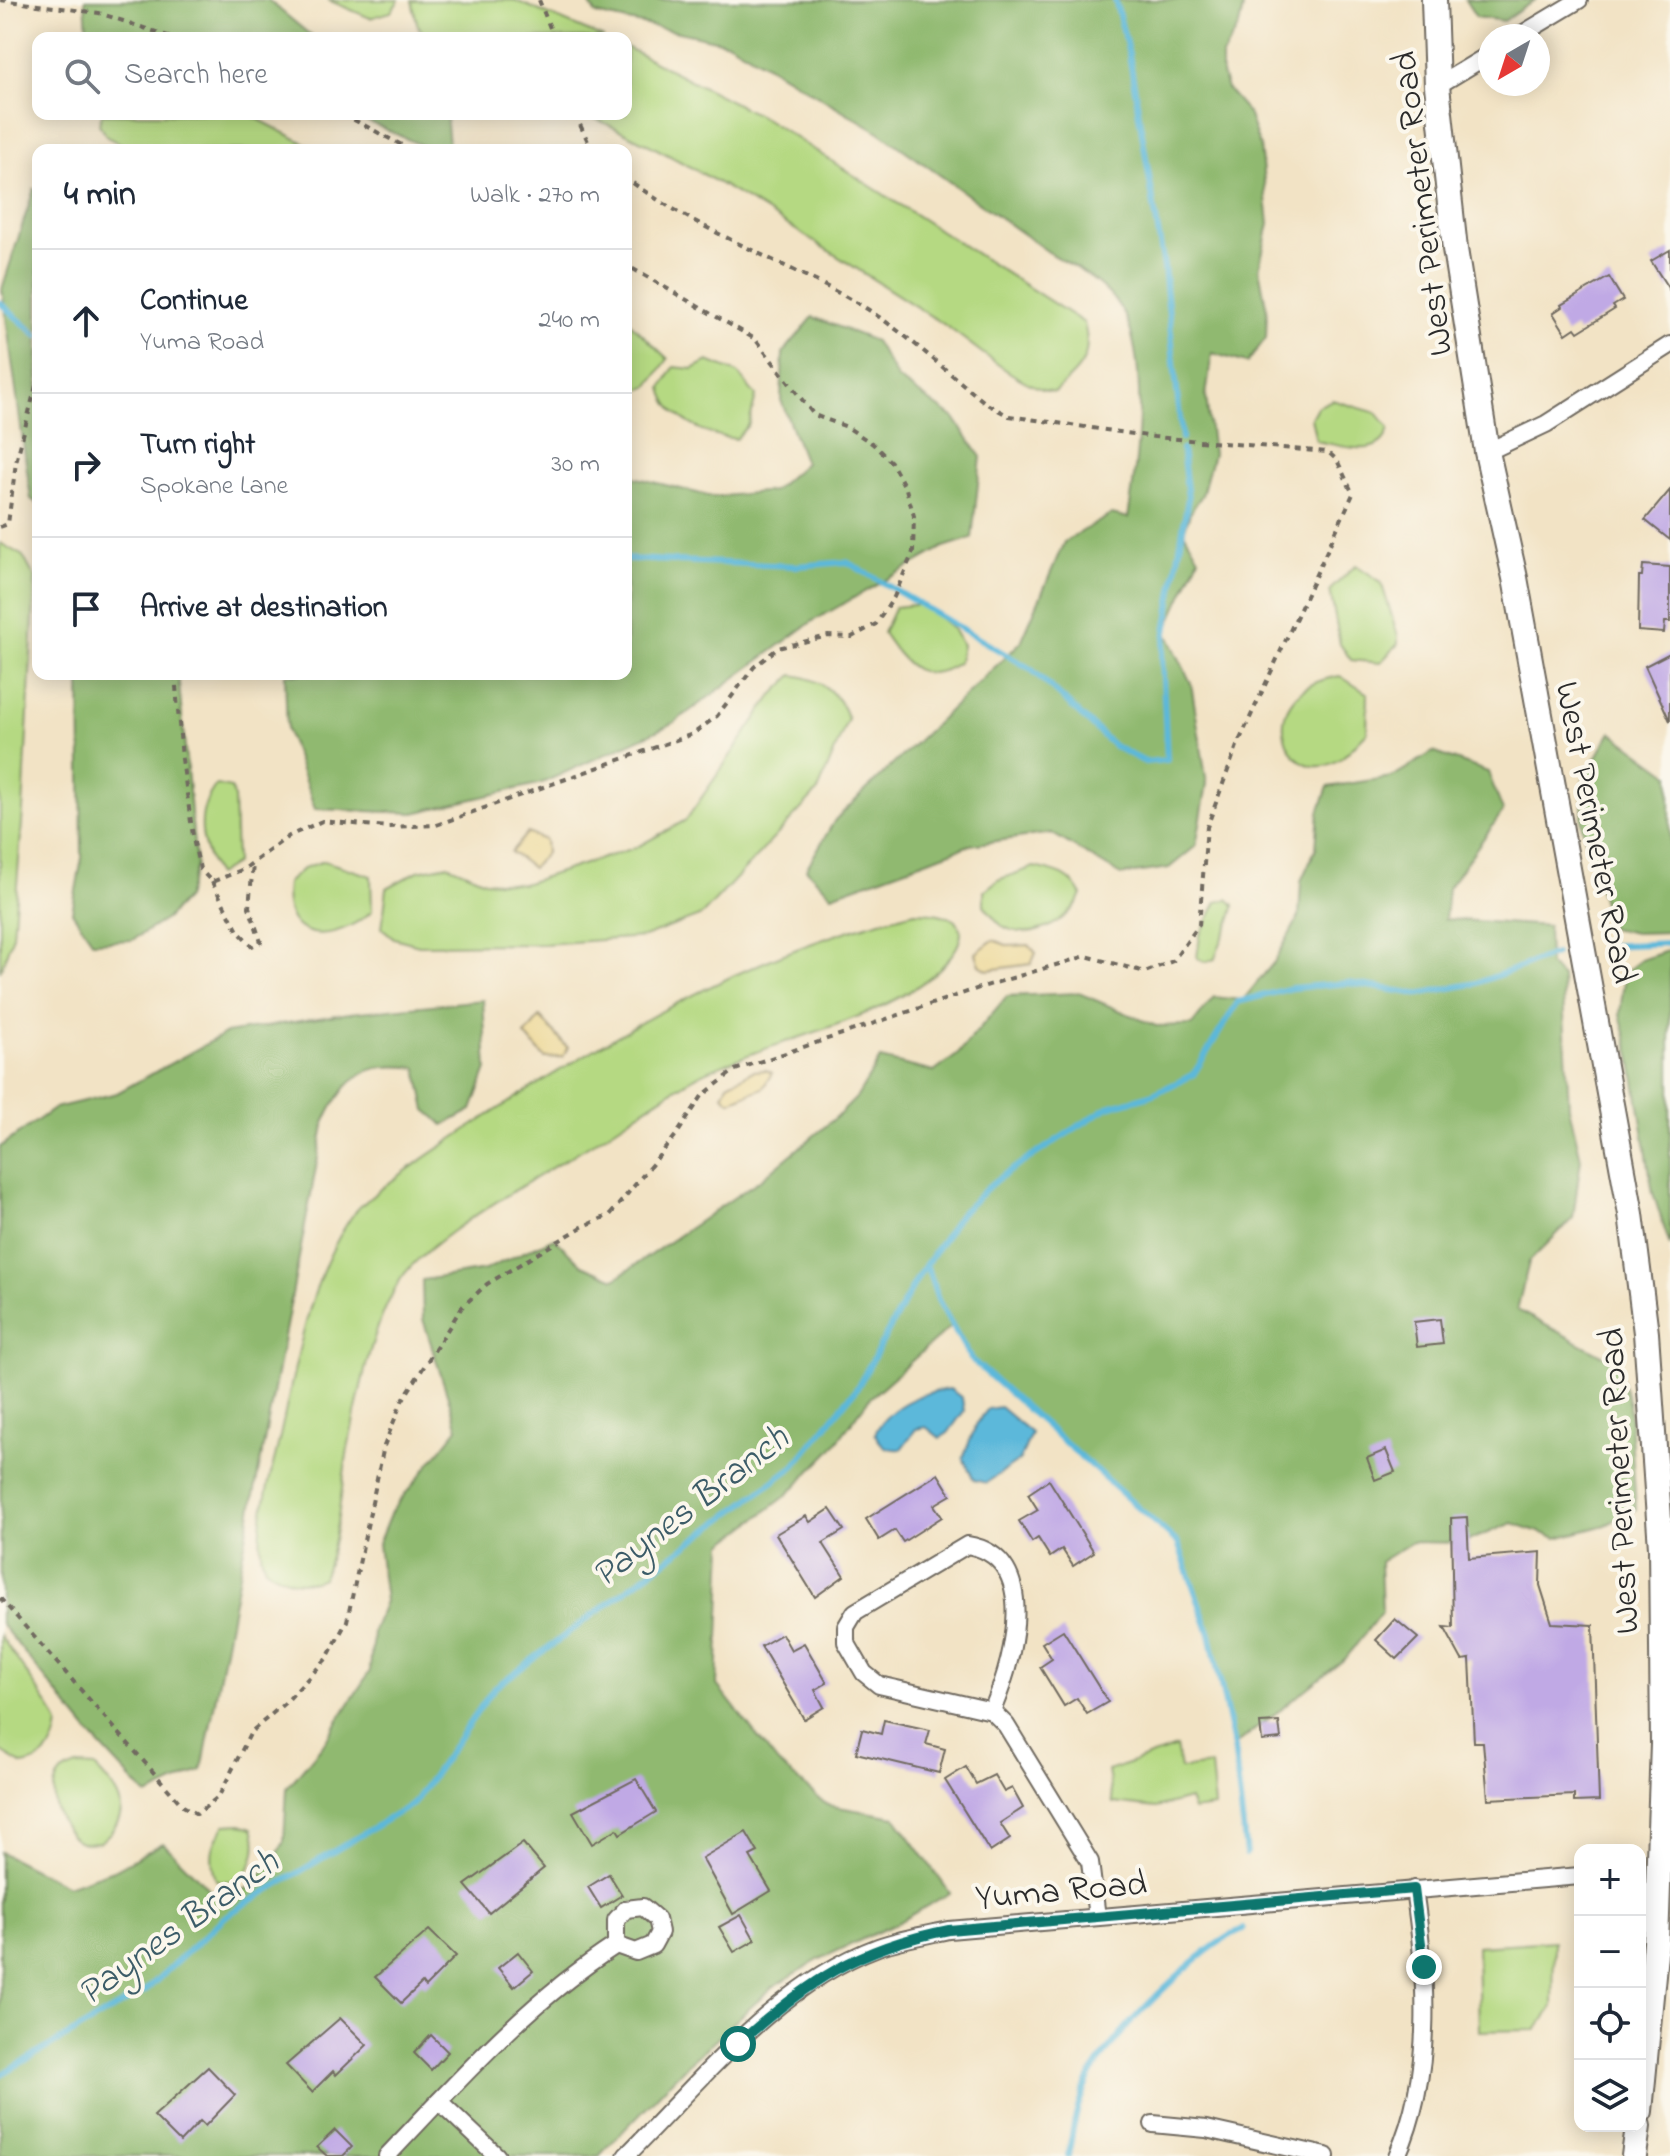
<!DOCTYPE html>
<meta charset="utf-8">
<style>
:root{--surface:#fff;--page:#f6f6f7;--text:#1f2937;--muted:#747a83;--line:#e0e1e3}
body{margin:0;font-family:"Indie Flower",sans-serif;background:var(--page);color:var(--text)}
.controls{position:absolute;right:24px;bottom:24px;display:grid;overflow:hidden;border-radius:16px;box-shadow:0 4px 20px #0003}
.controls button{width:72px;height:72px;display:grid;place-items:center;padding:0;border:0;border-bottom:2px solid var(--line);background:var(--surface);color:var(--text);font:40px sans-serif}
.compass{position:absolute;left:1478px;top:24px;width:72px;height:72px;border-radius:50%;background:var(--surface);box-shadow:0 4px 20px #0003;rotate:219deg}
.stop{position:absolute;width:24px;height:24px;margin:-18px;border:6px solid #0f766e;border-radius:50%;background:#fff}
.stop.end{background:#0f766e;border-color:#fff;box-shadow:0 2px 8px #0008}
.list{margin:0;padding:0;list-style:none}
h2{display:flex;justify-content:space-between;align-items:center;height:104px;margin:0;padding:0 32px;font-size:34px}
h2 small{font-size:26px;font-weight:400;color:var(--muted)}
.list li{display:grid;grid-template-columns:52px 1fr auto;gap:24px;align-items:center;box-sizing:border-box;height:144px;padding:0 32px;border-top:2px solid var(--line)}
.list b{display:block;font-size:30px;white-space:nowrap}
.list p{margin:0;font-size:26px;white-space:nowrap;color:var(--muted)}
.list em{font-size:26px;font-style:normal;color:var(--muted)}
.icon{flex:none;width:44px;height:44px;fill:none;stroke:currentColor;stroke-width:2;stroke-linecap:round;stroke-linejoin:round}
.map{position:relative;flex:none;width:1670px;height:2156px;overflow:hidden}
.search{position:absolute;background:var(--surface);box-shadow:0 4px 20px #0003;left:32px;top:32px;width:600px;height:88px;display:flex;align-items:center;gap:20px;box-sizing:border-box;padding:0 28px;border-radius:16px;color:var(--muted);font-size:30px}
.panel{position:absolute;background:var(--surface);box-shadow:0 4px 20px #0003;left:32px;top:144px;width:600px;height:536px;border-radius:16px}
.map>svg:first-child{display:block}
</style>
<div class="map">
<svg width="1670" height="2156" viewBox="0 0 1670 2156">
<rect width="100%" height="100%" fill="#fbf7ec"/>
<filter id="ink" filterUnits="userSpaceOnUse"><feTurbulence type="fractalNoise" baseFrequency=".0125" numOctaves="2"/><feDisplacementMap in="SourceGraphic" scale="16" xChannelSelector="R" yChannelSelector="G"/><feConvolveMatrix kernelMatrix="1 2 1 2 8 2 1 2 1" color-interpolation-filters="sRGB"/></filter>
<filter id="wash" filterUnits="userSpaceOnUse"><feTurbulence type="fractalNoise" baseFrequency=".006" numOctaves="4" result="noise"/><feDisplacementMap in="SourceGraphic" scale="32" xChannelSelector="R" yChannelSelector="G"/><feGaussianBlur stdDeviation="1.8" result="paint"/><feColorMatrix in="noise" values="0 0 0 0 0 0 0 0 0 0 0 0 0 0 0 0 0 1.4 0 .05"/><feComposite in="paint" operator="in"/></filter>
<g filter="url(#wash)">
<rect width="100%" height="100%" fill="#f2e3c5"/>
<g fill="#b5d982" stroke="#708256" stroke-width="2">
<polygon points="328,0 399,0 391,12 370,18"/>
<polygon points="514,0 604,38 429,38 418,27 412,1"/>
<path d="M626,47L766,119L1084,323C1093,359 1081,368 1055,392C1017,387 971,341 937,320C823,248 709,169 585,114H626Z"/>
<polygon points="102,114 248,114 318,150 133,150 107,137 99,124"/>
<polygon points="626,319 668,359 648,387 631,392 626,390"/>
<path d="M708,361L738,373L756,396L749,424L736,439C708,436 669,420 662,388L674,367L693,369Z"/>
<path d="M1332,400L1377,413L1389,428C1382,461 1340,445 1316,441L1311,418L1317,407Z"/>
<polygon points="0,543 23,556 35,578 23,810 13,935 0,972"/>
<polygon points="1356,565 1381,582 1398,636 1398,644 1380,663 1351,660 1340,644 1330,590"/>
<path d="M923,604L953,629L962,645L959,662C923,688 904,664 883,633L895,607Z"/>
<path d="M793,675C821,679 838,692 848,719L818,791L702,915L644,937L544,944L419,945L394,938L382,928L387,888L418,871L448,865L485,881L523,884L637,847L686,820L771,697Z"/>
<path d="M1340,676L1368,694L1367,733C1358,741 1350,752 1340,759C1287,794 1246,690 1340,676Z"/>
<path d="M216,785L231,788L234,796L236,863L217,875C200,845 194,813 216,785Z"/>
<path d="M324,861L371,876L372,911C335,944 279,946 287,883L304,868Z"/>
<path d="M1034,867C1057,872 1070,874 1082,895C1069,922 1030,944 1001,925C995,920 989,911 984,905V891L998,880Z"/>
<path d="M1228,899L1234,905C1234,919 1219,942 1215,959L1205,962L1197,958L1200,935L1217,902Z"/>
<path d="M915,912C954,912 978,925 946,962C893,1021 772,1039 701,1074C666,1092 633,1118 599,1139C551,1170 424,1238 399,1282C370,1330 359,1394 348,1449C340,1493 339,1536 323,1578C302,1587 284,1580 265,1568C250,1534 275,1464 282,1427C298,1355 310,1277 352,1216C365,1196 434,1152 457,1136C601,1041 746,952 915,912Z"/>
<path d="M0,1635L49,1706L58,1724C56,1746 46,1761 23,1765L0,1751Z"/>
<polygon points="1176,1747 1180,1769 1211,1765 1215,1807 1193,1810 1189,1799 1156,1808 1113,1803 1108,1771"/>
<path d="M77,1766L95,1767C121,1794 135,1814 100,1842C94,1842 86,1844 81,1842C61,1834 44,1792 60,1775C63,1771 72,1768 77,1766Z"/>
<path d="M241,1824L253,1828C262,1853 248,1889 216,1880C209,1857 211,1844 225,1825Z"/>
<polygon points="1554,1941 1553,2007 1536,2030 1479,2031 1477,1946"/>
</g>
<g fill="#90b970" stroke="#5e724e" stroke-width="2">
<polygon points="85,0 268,0 314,38 105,38 87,33"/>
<path d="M587,0H1240L1243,8L1239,26L1222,56V74L1227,89L1248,113L1260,147L1269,223L1259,269L1267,310L1266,338L1247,363L1212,353L1206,396L1213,454L1202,495L1190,513L1184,532L1199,558L1166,631L1191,683L1207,784L1196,846L1169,868L1121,875L1051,833L970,845L832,895L806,869L835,820L1021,642L1064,542L1112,514L1128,518C1137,464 1147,379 1129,326C1119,294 1082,269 1054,256L879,132L729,43L596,14Z"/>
<polygon points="1465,0 1535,0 1504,21 1476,17"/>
<polygon points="351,114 446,114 449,145 423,146"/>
<polygon points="34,189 38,192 38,504 31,499 2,289"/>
<polygon points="813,317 875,341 898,379 954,418 981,457 972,538 944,547 813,621 672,724 542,783 414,813 315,809 287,731 285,674 626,674 626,475 713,497 773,491 805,463 781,400 783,353"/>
<polygon points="80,674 178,674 196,865 186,898 166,919 132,940 93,942 72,912 82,858"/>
<polygon points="1611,732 1670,775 1670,932 1635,933 1610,928 1582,827 1583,781"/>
<polygon points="1433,752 1488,772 1503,811 1448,888 1445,919 1548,926 1549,965 1562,977 1569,1107 1581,1159 1573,1218 1529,1262 1517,1310 1617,1363 1629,1404 1636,1509 1606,1525 1557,1538 1513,1523 1462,1543 1412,1542 1380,1562 1382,1611 1346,1658 1234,1746 1210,1633 1178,1543 971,1359 951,1326 870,1398 831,1450 786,1496 723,1544 717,1685 778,1763 827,1805 895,1817 950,1893 895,1924 820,1959 773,1987 686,2066 599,2156 0,2156 0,1852 67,1886 116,1869 163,1843 216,1896 249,1888 274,1861 284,1841 287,1788 322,1746 370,1671 373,1631 385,1601 378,1544 391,1512 458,1428 423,1319 422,1280 485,1270 554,1238 582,1265 615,1279 764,1177 840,1114 857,1097 880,1059 934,1072 957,1055 1007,996 1079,993 1156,1026 1192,1025 1214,997 1243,1000 1275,961 1299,917 1301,881 1316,848 1319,812 1328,787 1392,777"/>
<polygon points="1670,950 1670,1246 1653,1193 1631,1056 1620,1014 1625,972 1641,960"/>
<path d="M483,1000L487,1069L472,1110L444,1125L426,1110L417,1068C364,1062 350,1074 325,1120L202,1770L147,1796L94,1739L1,1624L0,1147L55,1108L117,1093L226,1033L349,1013Z"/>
</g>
<g fill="#eeda9e" stroke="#8c8264" stroke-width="2">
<polygon points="527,833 545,840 546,853 532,868 511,852"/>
<polygon points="993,940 1009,946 1029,945 1036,953 1031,964 988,970 980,965 976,953"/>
<polygon points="540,1017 568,1048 563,1057 545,1058 525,1035"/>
<polygon points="766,1070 772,1073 763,1088 730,1101 723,1095 728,1084 753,1071"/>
</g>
<g fill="#5cb8da" stroke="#447282" stroke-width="2">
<path d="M950,1389L962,1398L964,1411L948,1433L940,1438L926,1427L916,1429L901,1449C887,1450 882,1447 875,1434C886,1408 921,1391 950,1389Z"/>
<polygon points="1000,1407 1031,1433 1020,1460 986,1483 974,1480 963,1458 977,1423 988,1409"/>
</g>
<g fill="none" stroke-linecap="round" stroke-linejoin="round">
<g stroke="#5cb8da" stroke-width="6">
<polyline points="1115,0 1129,54 1164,267 1182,438"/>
<polyline points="0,303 38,336"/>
<polyline points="626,559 796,566 847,562 1031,669 1114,746 1145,762 1167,760 1162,657 1188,498 1182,449"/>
<polyline points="1605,946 1670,943"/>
<polyline points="926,1264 938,1300 971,1359 1178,1543 1210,1634 1224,1699 1234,1746 1246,1854"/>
<polyline points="0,2075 145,1991 227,1915 413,1804 494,1688 794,1466 857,1388 919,1275 960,1214 996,1180 1108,1107 1151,1095 1193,1075 1238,1002 1292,988 1348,983 1418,994 1477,983 1555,954"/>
<path d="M1068,2156C1073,2129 1078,2097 1092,2073C1118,2030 1198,1948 1243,1929"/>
</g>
</g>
<g id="blocks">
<g fill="#c0a9e5">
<polygon points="1670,250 1670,291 1651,261"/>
<polygon points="1609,277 1623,300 1613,306 1615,309 1578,332 1575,328 1566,334 1553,313 1562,307 1561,305"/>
<polygon points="1670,490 1670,540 1645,520"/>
<polygon points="1643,565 1670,567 1670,622 1665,622 1664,633 1638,631 1639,576 1642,576"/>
<polygon points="1670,653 1670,721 1645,666"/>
<polygon points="1440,1319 1443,1344 1417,1347 1414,1322"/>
<polygon points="1386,1450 1395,1472 1375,1480 1367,1458"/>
<polygon points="938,1474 951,1495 934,1505 942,1517 903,1542 895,1530 879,1540 866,1519"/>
<polygon points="1049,1480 1094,1552 1073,1566 1062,1549 1050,1557 1038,1538 1032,1542 1019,1521 1038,1510 1028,1494"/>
<polygon points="830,1509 844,1530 823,1543 844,1576 815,1597 776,1534 806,1516 810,1522"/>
<polygon points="1467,1517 1469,1558 1541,1552 1540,1585 1552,1623 1593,1625 1599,1801 1574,1802 1574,1795 1488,1799 1483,1742 1474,1742 1470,1659 1462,1660 1444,1627 1453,1628 1451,1518"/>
<polygon points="1395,1619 1418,1638 1397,1659 1376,1640"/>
<polygon points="1063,1630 1108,1702 1087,1714 1077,1698 1064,1706 1040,1667 1052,1659 1042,1643"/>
<polygon points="782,1634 791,1650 804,1643 827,1683 815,1690 824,1707 804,1719 761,1646"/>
<polygon points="884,1720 930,1730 926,1744 945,1749 939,1773 856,1753 862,1729 881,1734"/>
<polygon points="1279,1722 1281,1739 1262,1741 1260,1723"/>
<polygon points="966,1767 976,1784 994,1775 1004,1792 1012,1788 1023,1808 1000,1823 1010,1839 990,1852 945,1780"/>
<polygon points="636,1779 656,1812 620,1834 617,1829 592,1844 573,1812"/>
<polygon points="746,1832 758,1852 750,1856 771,1891 733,1914 702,1858"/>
<polygon points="523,1843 544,1868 489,1913 465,1885"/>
<polygon points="609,1874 622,1895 601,1908 588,1887"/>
<polygon points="741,1915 755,1940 734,1952 719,1927"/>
<polygon points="429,1930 456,1956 425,1987 422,1983 401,2003 375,1977"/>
<polygon points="518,1952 533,1971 514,1987 498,1968"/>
<polygon points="340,2018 367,2045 336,2075 333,2071 312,2092 286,2065"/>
<polygon points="431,2035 448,2052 431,2070 414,2053"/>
<polygon points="208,2067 235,2095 205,2126 200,2121 180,2142 154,2116"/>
<polygon points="335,2130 352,2147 343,2156 327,2156 317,2147"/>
</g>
</g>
</g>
<g filter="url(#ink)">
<use href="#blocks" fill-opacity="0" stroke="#716b61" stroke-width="2"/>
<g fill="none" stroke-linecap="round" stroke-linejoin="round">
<g stroke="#716b61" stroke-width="20">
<g id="street">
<polyline points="1519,36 1579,0"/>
<polyline points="1437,86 1490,54"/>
<polyline points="1487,452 1546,424 1670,345"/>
<path d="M967,1545C1043,1557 1012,1663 992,1711L879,1685L864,1673L846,1642V1627L855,1612Z"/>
<polyline points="992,1711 1006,1725 1090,1862 1097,1917"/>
<polygon points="643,1907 657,1919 660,1932 653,1945 636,1952 616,1945 616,1920 626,1909"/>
<polyline points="439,2101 497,2156"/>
<polyline points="1153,2124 1206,2129 1326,2156"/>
<path d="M387,2156C459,2080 528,2002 616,1945"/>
<path d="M626,2156C701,2081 776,1985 878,1947C901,1939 925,1935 949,1930L1580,1876"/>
<path d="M1397,2156C1434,2073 1427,1977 1414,1889"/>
</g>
</g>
<g stroke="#716b61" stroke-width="28">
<g id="secondary">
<polyline points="1434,0 1437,86 1455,249 1487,452 1515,578 1631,1214 1646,1333 1661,1547 1663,1744 1656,1943 1640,2111"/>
<polyline points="1634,2156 1638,2126"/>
</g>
</g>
<g stroke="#716b61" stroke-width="4" stroke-dasharray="6 6" stroke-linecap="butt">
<polyline points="0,0 99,13 174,38"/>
<polyline points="539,0 554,38"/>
<polyline points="343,114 411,150"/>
<polyline points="575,114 592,150"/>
<polyline points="0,527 8,524 16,462 38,378"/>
<polyline points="175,674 182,759 194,843 200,869 212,882 244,869 289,836 322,821 387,827 436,825 693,734 717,716 754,667 778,648 828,636 852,637 876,624 894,597 913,552 914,516 906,489 891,462 873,444 847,427 814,415 755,339 626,265"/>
<polyline points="212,882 238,931 252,946 261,942 249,907 253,864"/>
<path d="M0,1598L183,1806L197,1814L219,1796L251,1732L287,1701L327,1658L347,1621L384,1446L402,1401L462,1307L487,1284L582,1227L610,1215L677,1134L702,1096L735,1070L982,987L1086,956L1145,972L1173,961L1199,925L1207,827L1237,746L1353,494L1337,460L1328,452L1154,437L1009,416L987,404C948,373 898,326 857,303C781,260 696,230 626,178"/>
</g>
<use href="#street" stroke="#fff" stroke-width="16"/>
<use href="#secondary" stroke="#fff" stroke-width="24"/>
</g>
</g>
<g fill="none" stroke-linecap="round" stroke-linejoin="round" filter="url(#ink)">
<path stroke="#0f766e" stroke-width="10" d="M738,2044C807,1982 856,1948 949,1930L1414,1889L1424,1967"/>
</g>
<g text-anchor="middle" stroke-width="8" stroke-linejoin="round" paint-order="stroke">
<g font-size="36" fill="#2b2b2b" stroke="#fbf7ec">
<text transform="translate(1420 204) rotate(-97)" y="13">West Perimeter Road</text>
<text transform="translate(1598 832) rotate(79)" y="13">West Perimeter Road</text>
<text transform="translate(1617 1481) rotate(-93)" y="13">West Perimeter Road</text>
<text transform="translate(1061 1888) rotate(-5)" y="13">Yuma Road</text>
</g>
<g font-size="38" font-style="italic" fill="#3c5c68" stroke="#fbf7ec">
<text transform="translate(689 1505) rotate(-38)" y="13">Paynes Branch</text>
<text transform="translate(177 1926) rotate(-36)" y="13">Paynes Branch</text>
</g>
</g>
</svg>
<div class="controls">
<button>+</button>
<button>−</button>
<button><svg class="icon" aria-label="locate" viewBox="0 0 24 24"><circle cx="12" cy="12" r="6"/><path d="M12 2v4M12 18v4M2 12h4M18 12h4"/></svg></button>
<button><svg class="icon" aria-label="layers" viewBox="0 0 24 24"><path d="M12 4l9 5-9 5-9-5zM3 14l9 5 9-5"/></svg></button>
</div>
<svg class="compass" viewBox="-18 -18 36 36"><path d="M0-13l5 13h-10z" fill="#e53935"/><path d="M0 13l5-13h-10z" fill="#747a83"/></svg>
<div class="stop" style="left:738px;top:2044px"></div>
<div class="stop end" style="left:1424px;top:1967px"></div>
<div class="search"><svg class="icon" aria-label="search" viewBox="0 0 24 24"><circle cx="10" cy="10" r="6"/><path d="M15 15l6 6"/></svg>Search here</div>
<section class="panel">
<h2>4 min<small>Walk · 270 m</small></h2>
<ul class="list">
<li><svg class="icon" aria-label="ahead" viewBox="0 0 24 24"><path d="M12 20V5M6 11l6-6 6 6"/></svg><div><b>Continue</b><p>Yuma Road</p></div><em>240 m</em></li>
<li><svg class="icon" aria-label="right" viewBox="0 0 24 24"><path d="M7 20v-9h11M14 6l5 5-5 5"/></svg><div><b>Turn right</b><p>Spokane Lane</p></div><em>30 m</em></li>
<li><svg class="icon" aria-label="arrive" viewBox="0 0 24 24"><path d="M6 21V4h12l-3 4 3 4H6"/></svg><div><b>Arrive at destination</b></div></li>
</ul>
</section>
</div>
